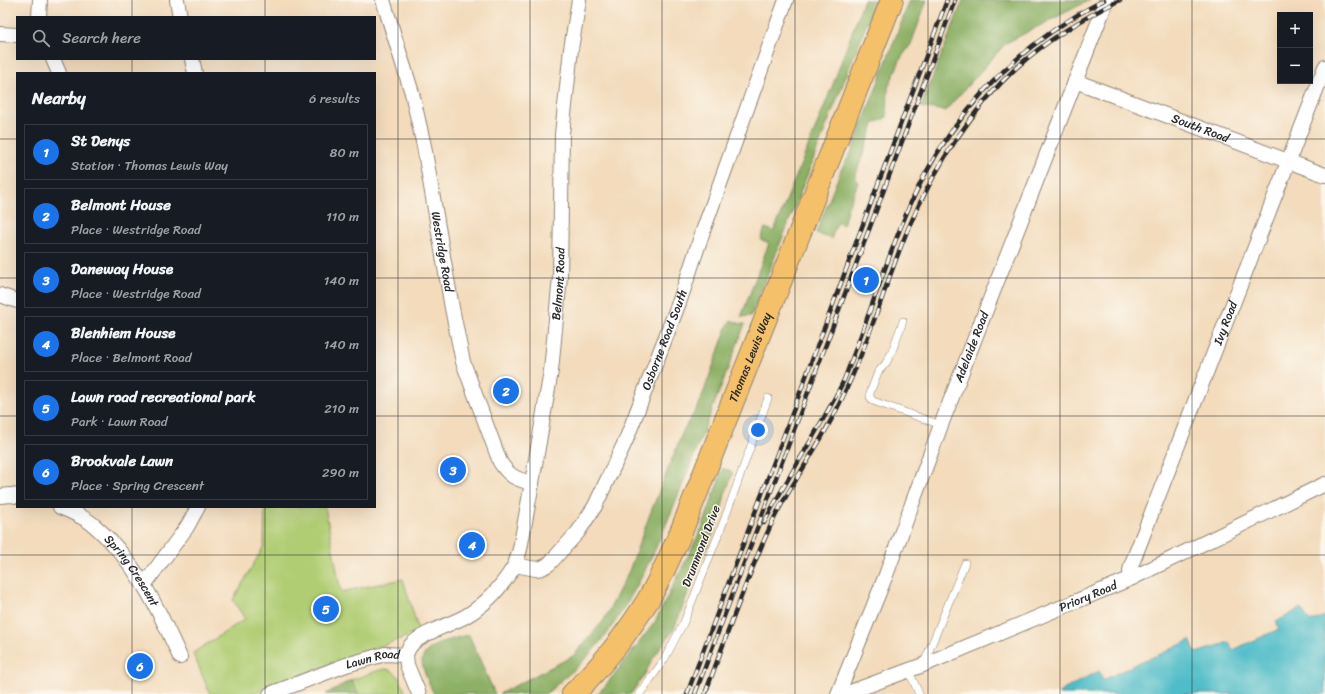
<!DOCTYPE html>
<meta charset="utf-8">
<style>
:root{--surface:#171b24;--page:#20242c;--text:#f1f3f6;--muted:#9ea1a6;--line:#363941;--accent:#1a73e8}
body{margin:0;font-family:Sriracha,sans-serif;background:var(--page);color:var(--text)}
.controls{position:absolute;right:12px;top:12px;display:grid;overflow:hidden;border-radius:0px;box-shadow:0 4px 16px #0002}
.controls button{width:36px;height:36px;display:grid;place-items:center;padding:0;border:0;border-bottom:1px solid var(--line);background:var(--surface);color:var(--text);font:20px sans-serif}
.you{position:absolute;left:758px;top:430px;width:14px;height:14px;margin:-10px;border:3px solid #fff;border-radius:50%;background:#1a73e8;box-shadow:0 0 0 6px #1a73e833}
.badge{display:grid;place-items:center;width:26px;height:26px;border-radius:50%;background:var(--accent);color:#fff;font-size:13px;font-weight:700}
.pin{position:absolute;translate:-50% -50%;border:2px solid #fff;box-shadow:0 1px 4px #0006}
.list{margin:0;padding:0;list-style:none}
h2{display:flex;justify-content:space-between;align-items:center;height:52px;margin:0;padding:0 16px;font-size:17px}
h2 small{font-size:13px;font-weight:400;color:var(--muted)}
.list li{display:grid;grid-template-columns:26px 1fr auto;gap:12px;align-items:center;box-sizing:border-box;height:56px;margin:0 8px 8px;padding:0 8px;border:1px solid var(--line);border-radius:0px}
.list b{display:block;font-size:15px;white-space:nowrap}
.list p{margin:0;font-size:13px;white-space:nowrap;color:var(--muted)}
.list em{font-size:13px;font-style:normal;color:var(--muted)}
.icon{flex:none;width:22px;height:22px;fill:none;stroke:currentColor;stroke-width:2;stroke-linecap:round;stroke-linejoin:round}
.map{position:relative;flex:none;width:1325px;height:694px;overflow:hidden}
.search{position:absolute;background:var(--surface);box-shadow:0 4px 16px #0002;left:16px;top:16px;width:360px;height:44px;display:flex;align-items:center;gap:10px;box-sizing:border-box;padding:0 14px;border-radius:0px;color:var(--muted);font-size:15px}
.panel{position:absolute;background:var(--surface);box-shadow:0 4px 16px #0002;left:16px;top:72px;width:360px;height:436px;border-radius:0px}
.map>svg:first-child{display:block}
</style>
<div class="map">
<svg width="1325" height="694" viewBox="0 0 1325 694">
<rect width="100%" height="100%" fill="#fbf7ec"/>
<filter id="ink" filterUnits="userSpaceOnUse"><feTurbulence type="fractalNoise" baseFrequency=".025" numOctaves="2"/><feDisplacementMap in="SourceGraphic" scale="8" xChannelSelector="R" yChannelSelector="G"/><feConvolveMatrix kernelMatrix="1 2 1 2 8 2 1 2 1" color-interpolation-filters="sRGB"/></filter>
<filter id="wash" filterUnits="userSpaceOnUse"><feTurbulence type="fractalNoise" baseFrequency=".012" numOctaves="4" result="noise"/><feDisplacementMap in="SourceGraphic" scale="16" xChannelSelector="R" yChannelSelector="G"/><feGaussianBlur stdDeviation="0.9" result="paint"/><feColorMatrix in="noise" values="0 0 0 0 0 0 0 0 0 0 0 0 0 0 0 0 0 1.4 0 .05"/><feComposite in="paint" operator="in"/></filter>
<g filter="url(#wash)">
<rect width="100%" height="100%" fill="#f3dbbc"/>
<g fill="#b0cd73" stroke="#6e7c4f">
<polygon points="265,507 325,507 341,592 403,579 419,632 251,694 210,694 193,653 245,619 233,600 264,546"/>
<path d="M387,669C399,672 402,684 406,694H358L351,680L380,670Z"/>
</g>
<g fill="#8cb065" stroke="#5c6e48">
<polygon points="864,0 876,0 786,229 751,316 741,317 769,243 761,240 765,228 774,231 832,87"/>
<polygon points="910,0 927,0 911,44 901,58 888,88 887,117 874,124 855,176 858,183 848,207 843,225 837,223 831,239 816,233 841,170 851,153"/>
<polygon points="963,0 1090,0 1006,43 945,111 921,107"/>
<path d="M731,320L741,324H745C727,372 708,420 689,468C661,539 625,631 563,679C558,683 551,691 544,694C539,694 507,694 499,694L573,656L604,620L629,571L650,514L684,429L699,405L727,327Z"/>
<polygon points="723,468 733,473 725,494 720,517 708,546 701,559 674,629 652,660 645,674 631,694 597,694 606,685 655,622 703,526"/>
<path d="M469,635L495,694H434C430,686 422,669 422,661C424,644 455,638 469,635Z"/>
<polygon points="351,680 358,694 326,694"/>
</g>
<polygon fill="#50bdc9" stroke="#3e747a" points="1301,608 1310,622 1325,616 1325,694 1058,694 1065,689 1099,671 1103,680 1142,661 1161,654 1190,640 1196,653 1229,642 1233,650 1279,629 1276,622"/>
</g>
<g filter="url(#ink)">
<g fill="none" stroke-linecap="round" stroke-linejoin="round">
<g stroke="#8f8374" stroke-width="8">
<g id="lane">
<polyline points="903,321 891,354 886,363 878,372 870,393 870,397 873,401 941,425"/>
<polyline points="924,663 965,563"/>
<polyline points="909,671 919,694"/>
<polyline points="640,694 664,660 684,622 725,518 768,398"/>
</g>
</g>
<g stroke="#8f8374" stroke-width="16">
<g id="street">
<polyline points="177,0 180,17"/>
<path id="s1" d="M383,0L412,93L424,146L452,308L463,362L500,462C509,476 515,479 532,483"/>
<polyline points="39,17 40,0"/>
<polyline points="0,34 17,35"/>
<polyline points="53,59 59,73"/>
<polyline points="192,59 195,73"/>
<path id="s2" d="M1075,81L1325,175"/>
<polyline points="0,295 17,301"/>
<polyline points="0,496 11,495 17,496"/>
<path id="s3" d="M60,507C72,512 87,518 97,528C136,562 159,610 180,657"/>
<path id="s4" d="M515,565L520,549L532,483L551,371L560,277L562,134L571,49L579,0"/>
<path id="s5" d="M1132,578L1130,571L1131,566L1325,67"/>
<polyline points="144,585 187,527 198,507"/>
<polyline points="406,655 407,665 419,694"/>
<path id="s6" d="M270,694L346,665L385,654L406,655C407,652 409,647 412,644C424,632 450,625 466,616C488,603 502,586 515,565L536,569L542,568L549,564L578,532L595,506L626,440L680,300L703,231L786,0"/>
<path id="s7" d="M838,694L886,575L941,425L1107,0"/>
<path id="s8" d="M845,694L923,665L1132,578L1325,484"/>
</g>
</g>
<g stroke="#8f8374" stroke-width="24">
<g id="primary">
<path id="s9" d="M573,694C602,666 627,634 648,600C660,580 669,558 679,537L892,0"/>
</g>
</g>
<use href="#lane" stroke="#fff" stroke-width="7"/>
<use href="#street" stroke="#fff" stroke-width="14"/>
<use href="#primary" stroke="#f4c16b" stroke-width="22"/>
<g stroke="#2b2b2b" stroke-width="4.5">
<g id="rail">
<path d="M764,523C789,474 820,429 844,380C850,365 855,350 861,335C874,300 886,264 900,229C939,127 1006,51 1104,0"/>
<polyline points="687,694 947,0"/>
<polyline points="695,694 955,0"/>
<path d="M705,694C726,638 745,581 770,527C781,502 797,479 811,455C826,431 839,406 850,381C872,332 887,279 908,229C934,169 968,113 1016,68C1047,40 1083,18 1120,0"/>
</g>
</g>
<use href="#rail" stroke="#fbf7ec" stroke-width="3" stroke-dasharray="9" stroke-linecap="butt"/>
</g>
</g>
<path fill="none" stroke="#2b2b2b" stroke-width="1" stroke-opacity="0.55" d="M132,0V17M265,0V17M398,0V694M530,0V694M662,0V694M795,0V694M928,0V694M1060,0V694M1192,0V694M132,59V73M265,59V73M0,139H17M375,139H1325M0,278H17M375,278H1325M0,416H17M375,416H1325M132,507V694M265,507V694M0,555H1325"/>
<g text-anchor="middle" stroke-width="3" stroke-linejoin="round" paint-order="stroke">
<g font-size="12" fill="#2b2b2b" stroke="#fbf7ec">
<text dy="4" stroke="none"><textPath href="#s2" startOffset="134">South Road</textPath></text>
<text dy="4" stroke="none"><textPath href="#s1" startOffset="259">Westridge Road</textPath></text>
<text dy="4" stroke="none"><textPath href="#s4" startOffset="285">Belmont Road</textPath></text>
<text dy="4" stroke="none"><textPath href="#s5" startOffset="273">Ivy Road</textPath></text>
<text dy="4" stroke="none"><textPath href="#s6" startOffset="578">Osborne Road South</textPath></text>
<text dy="4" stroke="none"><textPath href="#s7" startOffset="372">Adelaide Road</textPath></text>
<text dy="4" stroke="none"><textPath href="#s9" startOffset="384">Thomas Lewis Way</textPath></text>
<text transform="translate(701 546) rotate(-69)" y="4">Drummond Drive</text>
<text dy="4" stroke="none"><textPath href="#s3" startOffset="98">Spring Crescent</textPath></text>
<text dy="4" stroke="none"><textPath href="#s8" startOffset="262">Priory Road</textPath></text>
<text dy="4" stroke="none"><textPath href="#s6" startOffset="109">Lawn Road</textPath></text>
</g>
</g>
</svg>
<div class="controls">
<button>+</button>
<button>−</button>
</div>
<div class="you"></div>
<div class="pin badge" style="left:866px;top:280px">1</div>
<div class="pin badge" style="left:506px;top:391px">2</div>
<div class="pin badge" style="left:453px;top:470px">3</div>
<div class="pin badge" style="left:472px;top:545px">4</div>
<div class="pin badge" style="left:326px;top:609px">5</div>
<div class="pin badge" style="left:140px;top:666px">6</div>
<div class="search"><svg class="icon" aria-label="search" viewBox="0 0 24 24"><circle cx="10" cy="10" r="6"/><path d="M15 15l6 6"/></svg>Search here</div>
<section class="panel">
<h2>Nearby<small>6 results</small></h2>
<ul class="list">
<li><span class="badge">1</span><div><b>St Denys</b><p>Station · Thomas Lewis Way</p></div><em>80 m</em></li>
<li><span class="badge">2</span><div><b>Belmont House</b><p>Place · Westridge Road</p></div><em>110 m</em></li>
<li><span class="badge">3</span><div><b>Daneway House</b><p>Place · Westridge Road</p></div><em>140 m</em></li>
<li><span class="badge">4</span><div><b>Blenhiem House</b><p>Place · Belmont Road</p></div><em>140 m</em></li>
<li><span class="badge">5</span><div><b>Lawn road recreational park</b><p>Park · Lawn Road</p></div><em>210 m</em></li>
<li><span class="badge">6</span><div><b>Brookvale Lawn</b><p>Place · Spring Crescent</p></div><em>290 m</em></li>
</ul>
</section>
</div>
